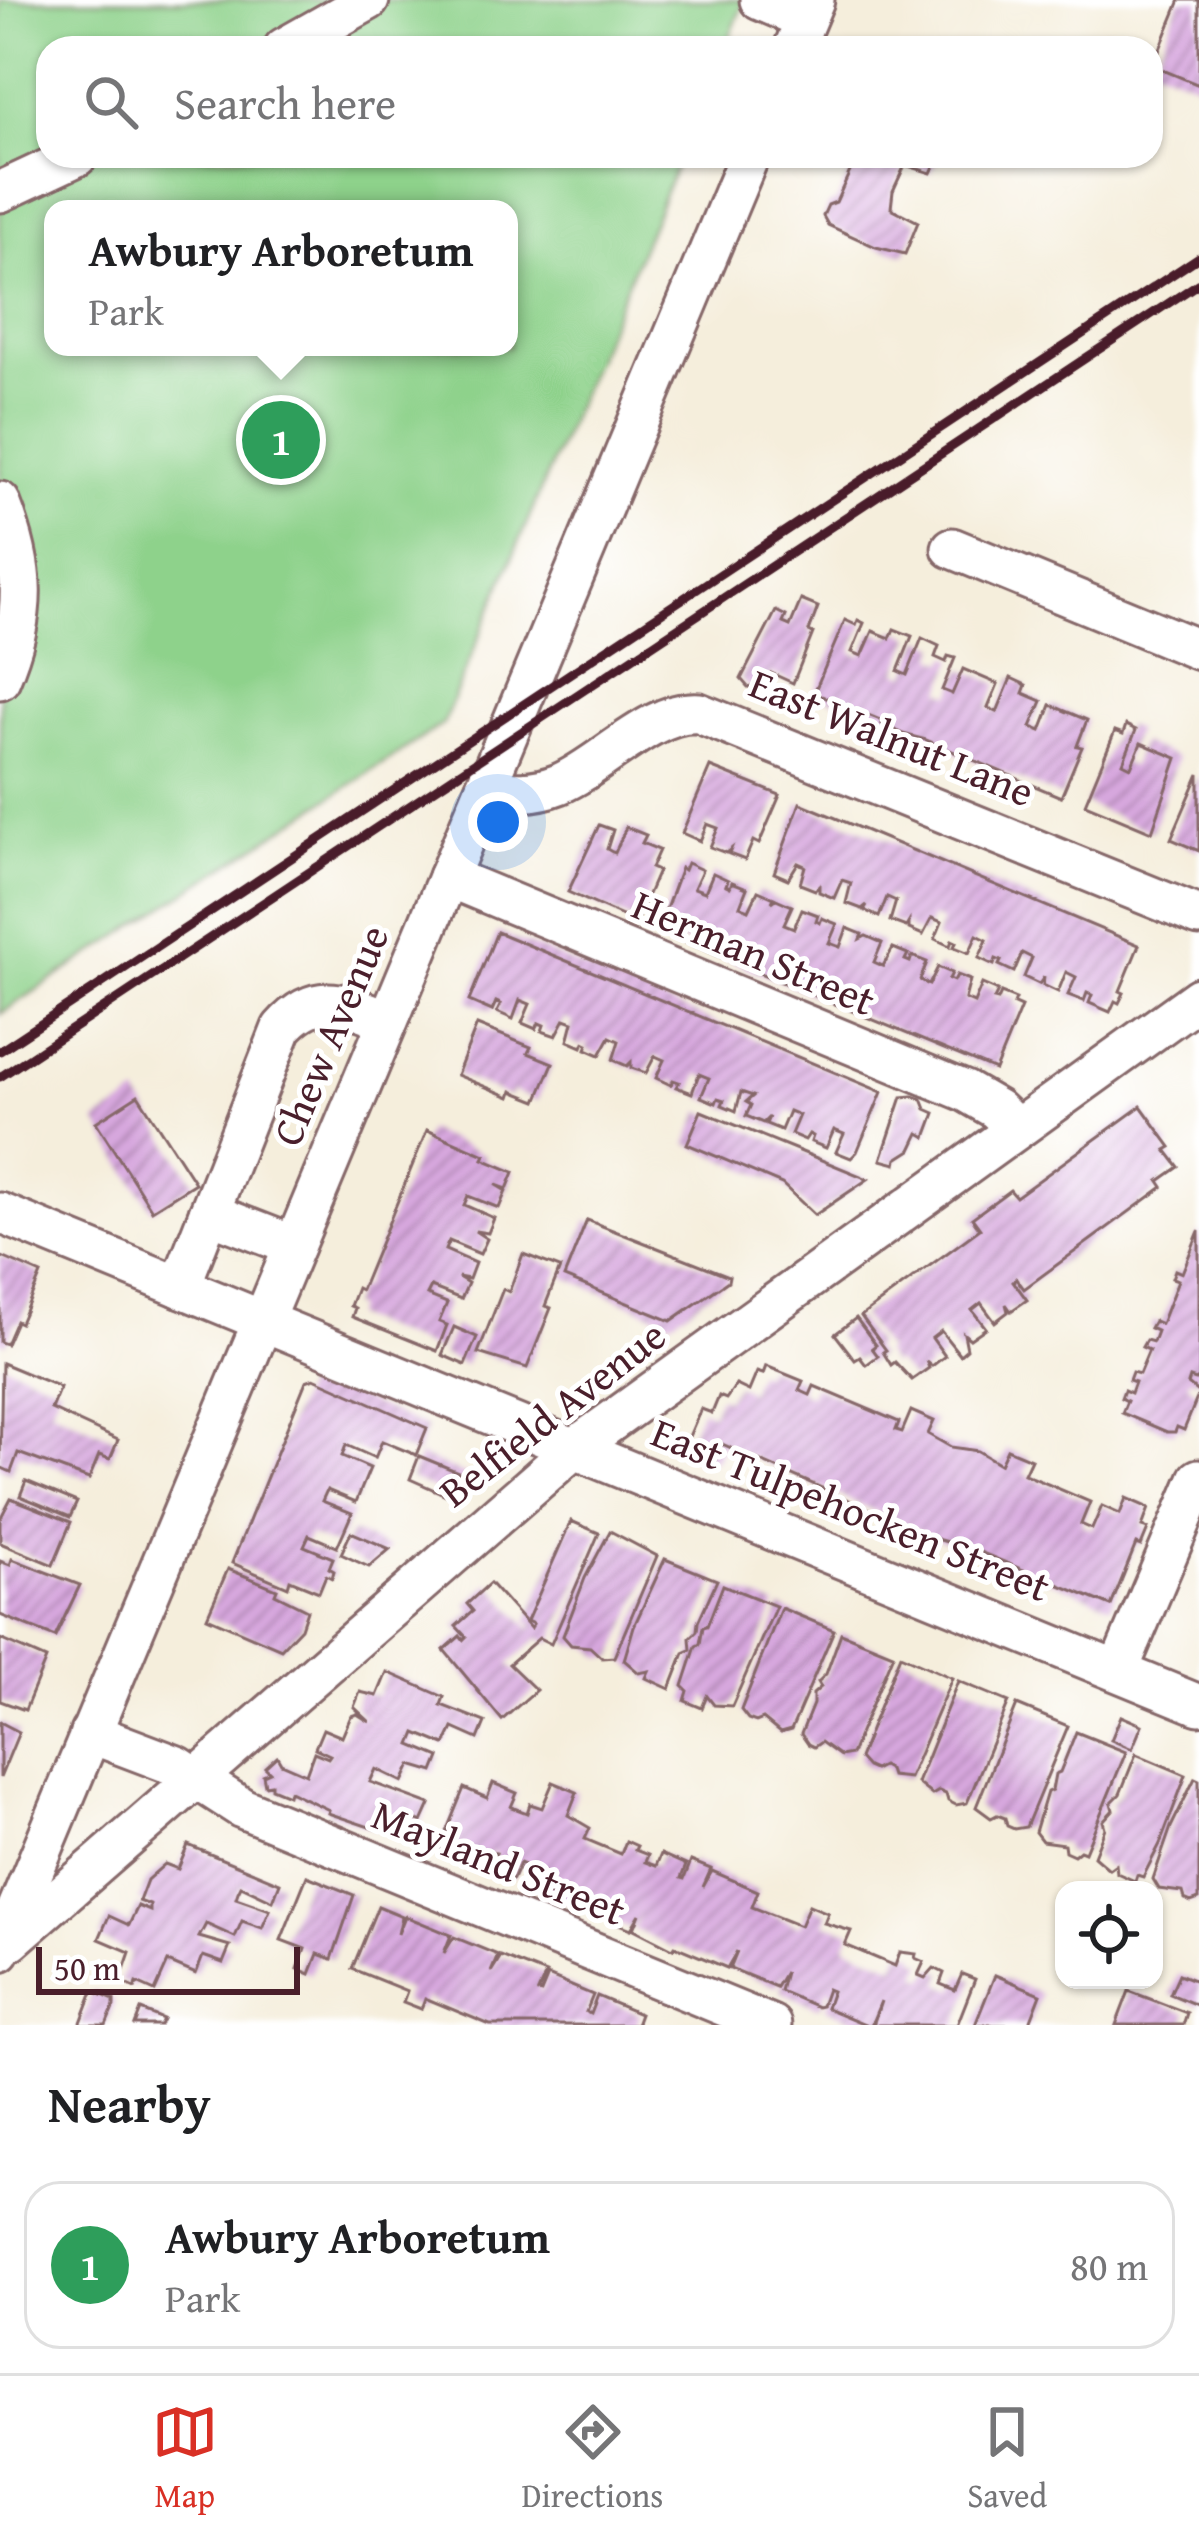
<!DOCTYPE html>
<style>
:root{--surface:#fff;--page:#f2f2f2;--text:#202124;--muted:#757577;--line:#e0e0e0;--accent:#d93025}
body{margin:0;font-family:"Gentium Book Plus",serif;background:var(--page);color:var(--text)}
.controls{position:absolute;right:36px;bottom:36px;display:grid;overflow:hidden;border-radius:24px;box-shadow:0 3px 9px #0004}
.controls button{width:108px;height:108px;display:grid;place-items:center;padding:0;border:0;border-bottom:3px solid var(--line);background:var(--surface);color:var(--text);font:60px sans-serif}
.scale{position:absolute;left:36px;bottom:30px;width:264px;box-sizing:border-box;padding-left:12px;border:6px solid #4a1f2b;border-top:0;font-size:33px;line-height:42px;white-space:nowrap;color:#4a1f2b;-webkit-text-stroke:9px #fff;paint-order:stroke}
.you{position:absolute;left:498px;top:822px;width:42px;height:42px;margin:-30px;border:9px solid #fff;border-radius:50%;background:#1a73e8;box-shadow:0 0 0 18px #1a73e833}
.badge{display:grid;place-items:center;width:78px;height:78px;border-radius:50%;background:var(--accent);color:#fff;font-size:39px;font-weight:700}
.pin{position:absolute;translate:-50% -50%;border:6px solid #fff;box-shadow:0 3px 12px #0006}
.popup{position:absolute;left:44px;top:200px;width:474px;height:156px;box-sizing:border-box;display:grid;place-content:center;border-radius:24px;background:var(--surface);filter:drop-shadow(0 3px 9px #0005);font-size:39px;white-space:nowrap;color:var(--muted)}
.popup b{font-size:45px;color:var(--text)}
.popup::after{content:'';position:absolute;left:50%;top:100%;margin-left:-24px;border:24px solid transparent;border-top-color:var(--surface)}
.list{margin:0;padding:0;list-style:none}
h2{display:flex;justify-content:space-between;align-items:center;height:156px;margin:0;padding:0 48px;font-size:51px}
h2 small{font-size:39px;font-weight:400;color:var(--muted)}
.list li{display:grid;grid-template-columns:78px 1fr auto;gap:36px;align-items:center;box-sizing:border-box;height:168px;margin:0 24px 24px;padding:0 24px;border:3px solid var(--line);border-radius:36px}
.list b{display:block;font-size:45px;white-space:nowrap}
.list p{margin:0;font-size:39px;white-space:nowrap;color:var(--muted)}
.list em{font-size:39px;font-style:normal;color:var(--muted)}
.icon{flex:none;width:66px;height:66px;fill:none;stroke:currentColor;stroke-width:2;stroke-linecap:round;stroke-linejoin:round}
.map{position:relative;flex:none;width:1199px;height:2025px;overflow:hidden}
.search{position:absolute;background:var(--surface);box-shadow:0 3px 9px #0004;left:36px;right:36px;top:36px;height:132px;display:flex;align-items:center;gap:30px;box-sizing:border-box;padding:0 42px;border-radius:36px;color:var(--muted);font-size:45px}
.sheet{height:348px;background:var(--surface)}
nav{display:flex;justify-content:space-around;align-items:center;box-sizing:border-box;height:168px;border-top:3px solid var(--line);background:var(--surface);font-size:33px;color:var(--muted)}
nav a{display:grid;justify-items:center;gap:6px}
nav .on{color:var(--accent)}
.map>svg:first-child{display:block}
</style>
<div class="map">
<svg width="1199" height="2025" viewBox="0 0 1199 2025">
<defs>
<pattern id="building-hatch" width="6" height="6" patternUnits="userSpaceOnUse" patternTransform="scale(3)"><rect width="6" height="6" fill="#d7a7de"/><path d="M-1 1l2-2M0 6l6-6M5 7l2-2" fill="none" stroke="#b087b4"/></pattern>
</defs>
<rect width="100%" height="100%" fill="#fff"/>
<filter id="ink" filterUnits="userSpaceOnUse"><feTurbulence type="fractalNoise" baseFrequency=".00833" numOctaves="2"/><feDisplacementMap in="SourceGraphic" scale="24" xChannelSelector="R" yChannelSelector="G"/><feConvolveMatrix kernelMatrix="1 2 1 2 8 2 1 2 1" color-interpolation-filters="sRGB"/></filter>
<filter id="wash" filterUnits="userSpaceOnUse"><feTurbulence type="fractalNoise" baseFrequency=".004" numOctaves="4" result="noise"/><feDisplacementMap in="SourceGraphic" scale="48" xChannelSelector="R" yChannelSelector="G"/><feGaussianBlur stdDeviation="2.7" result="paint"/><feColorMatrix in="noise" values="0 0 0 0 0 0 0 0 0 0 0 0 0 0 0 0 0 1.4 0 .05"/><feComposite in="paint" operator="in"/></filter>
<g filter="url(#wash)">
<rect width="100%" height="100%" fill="#f5eedc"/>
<path fill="#8ed28b" stroke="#6c785b" stroke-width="3" fill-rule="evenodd" d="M0,0H745L725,48H48V156H680L443,724L0,1014ZM53,209H509V347H53Z"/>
<g id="blocks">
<g fill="url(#building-hatch)">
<polygon points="1180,0 1199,0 1199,85 1153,66"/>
<polygon points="850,156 939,156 931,173 905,165 893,191 891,208 918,222 905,254 876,247 828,225 823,216 828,205 836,202 851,169 846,166"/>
<polygon points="801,600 818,607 809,631 813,633 793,683 771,673 765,688 748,687 741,679 776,611 786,616 783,623 790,626"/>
<polygon points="845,620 856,625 858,620 864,623 852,652 862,656 873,631 890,638 894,629 912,636 898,671 907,675 922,638 939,646 935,657 946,662 948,656 955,658 942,690 952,694 963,669 998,684 988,708 997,712 1011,678 1026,685 1023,693 1042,701 1031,727 1041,731 1051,705 1087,720 1077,746 1082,747 1061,797 926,740 903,734 882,724 883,721 814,693"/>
<polygon points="1126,725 1136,730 1123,763 1131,767 1141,743 1177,758 1152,832 1085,804 1115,731 1123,734"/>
<polygon points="710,767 780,795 759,844 753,841 745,860 729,854 731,849 726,853 710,847 718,828 707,824 700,841 682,833"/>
<polygon points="1199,774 1199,851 1171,839"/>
<polygon points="800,803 1139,945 1120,991 1124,993 1119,1003 1115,1001 1110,1012 1089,1003 1092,995 1087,993 1084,1001 1068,995 1076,977 1066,972 1058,992 1043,985 1044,977 1039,984 1024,977 1032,958 1022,953 1014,972 999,965 1001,961 996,959 994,965 979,958 987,940 977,935 969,953 954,947 956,942 952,940 950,946 935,939 942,922 932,918 923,935 909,929 909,922 906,927 890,921 896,901 887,897 879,917 864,910 867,905 862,909 846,903 851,883 842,880 834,898 819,892 819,886 815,890 800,884 805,866 798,863 788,879 774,873"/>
<polygon points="599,825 613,830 607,849 612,852 615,853 626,827 646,835 642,843 659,850 651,868 658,871 636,922 568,892"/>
<polygon points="687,863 702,870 694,888 705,892 713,873 728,880 726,885 730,887 732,882 747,888 740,906 744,908 749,910 758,891 774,898 772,902 776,899 792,906 784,924 794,928 802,909 818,915 816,921 820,923 822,918 837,924 829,943 840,947 847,928 862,934 860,939 866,936 882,943 874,962 883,966 893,948 908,954 905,960 910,962 912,956 927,962 920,980 929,985 938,967 952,973 949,979 954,981 957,975 970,980 965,999 969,1001 974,1003 982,984 998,991 994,999 998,1000 1001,993 1016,999 1014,1004 1021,1007 995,1070 658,931 681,868 684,870"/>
<polygon points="497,932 882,1092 857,1152 851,1158 836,1152 844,1134 834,1130 826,1148 811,1142 813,1136 809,1134 805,1140 791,1134 799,1115 789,1111 781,1130 766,1124 769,1117 763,1123 746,1116 751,1105 746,1102 753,1096 741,1092 736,1111 722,1105 724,1100 718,1098 716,1103 701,1097 709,1078 699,1074 692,1093 676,1087 679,1082 673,1080 671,1085 656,1078 664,1060 655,1056 646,1073 631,1068 631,1062 627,1066 613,1060 619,1041 610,1037 600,1055 586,1049 588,1044 584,1042 582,1047 568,1041 573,1022 565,1019 556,1036 542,1031 544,1025 539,1023 536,1029 522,1023 530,1004 520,1000 513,1019 497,1012 501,1004 496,1002 492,1011 469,1001"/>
<polygon points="477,1025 531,1047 528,1053 553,1063 537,1101 512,1091 510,1097 457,1075"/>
<polygon points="138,1095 195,1183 152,1210 96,1122"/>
<polygon points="913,1096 922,1099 926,1109 935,1113 926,1137 919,1133 911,1150 897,1159 896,1164 881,1160 902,1097"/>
<polygon points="1141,1106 1171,1147 1166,1150 1179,1167 1159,1181 1163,1187 1024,1289 1016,1278 1013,1281 1027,1300 1011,1311 1006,1304 1008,1312 995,1322 981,1303 972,1310 986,1328 970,1339 964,1334 967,1349 960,1355 941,1331 932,1338 945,1356 932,1366 926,1361 929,1368 912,1380 895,1362 891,1365 883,1352 886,1350 861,1316 980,1229 972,1218 1010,1190 1016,1197"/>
<polygon points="701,1111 797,1150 868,1179 815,1215 782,1184 687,1144"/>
<polygon points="427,1130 485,1155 483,1159 514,1172 507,1189 496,1185 506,1191 499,1208 468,1196 464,1205 494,1218 488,1233 475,1231 487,1239 480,1254 449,1241 447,1245 445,1250 475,1263 469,1279 458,1277 468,1283 461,1299 431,1287 427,1295 447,1303 439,1322 447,1325 437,1351 352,1317 355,1308 350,1306 357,1288 361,1290"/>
<polygon points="587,1220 729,1276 728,1281 671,1321 564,1277"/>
<polygon points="1199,1231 1199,1377 1196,1380 1190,1378 1188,1384 1199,1393 1184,1430 1177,1427 1175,1432 1167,1432 1122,1413 1127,1401 1121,1398 1124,1390 1131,1393 1135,1382 1129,1380 1132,1372 1139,1374 1149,1350 1142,1347 1146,1340 1153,1342 1157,1331 1150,1328 1154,1321 1161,1324 1178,1280 1172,1278 1175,1270 1182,1273"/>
<polygon points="523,1254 560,1268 545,1306 551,1308 527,1368 478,1353 503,1289 509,1292"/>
<polygon points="0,1256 41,1274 20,1323 16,1321 6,1344 0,1342"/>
<polygon points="856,1318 876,1345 872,1348 878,1356 866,1365 860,1357 855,1360 835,1334"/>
<polygon points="454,1327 477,1337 465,1365 442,1355"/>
<polygon points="2,1363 60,1387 51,1409 118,1440 110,1459 99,1455 89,1479 18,1453 11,1472 0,1467"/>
<polygon points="766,1366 803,1381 799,1390 810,1395 814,1386 899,1422 896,1430 902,1432 911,1411 934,1421 928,1434 951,1447 978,1451 1000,1464 1007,1449 1031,1459 1024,1474 1090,1502 1081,1524 1092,1529 1102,1506 1120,1514 1126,1498 1149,1508 1142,1527 1148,1529 1141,1546 1136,1544 1111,1606 975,1550 940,1540 722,1444 715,1461 684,1448 701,1409 712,1413 719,1396 726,1399 736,1385 749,1391 757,1372 763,1374"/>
<polygon points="314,1378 427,1428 416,1455 382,1441 375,1458 346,1445 342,1456 370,1468 356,1502 327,1490 322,1501 352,1513 337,1547 309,1535 304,1546 333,1558 329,1568 334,1571 332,1578 326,1575 319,1592 290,1580 288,1587 232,1563 306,1381"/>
<polygon points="419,1456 468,1476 446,1495 410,1479"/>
<polygon points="26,1481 77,1502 70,1517 20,1496"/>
<polygon points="11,1498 71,1522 53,1565 0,1543 0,1519"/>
<polygon points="571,1521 599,1533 551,1644 539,1638 509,1664 536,1690 502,1720 444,1650 460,1636 463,1640 466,1637 456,1626 473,1611 467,1604 490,1583 531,1629 533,1624 527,1621"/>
<polygon points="610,1531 657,1556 614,1657 602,1658 590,1647 571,1645 563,1636 585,1578"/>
<polygon points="351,1532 390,1549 369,1567 341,1554"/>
<polygon points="12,1559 80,1585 55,1637 0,1615 0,1561 10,1565"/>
<polygon points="665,1559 717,1580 698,1622 697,1631 690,1638 691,1650 684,1653 670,1689 646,1678 649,1671 639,1673 624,1660 634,1626"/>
<polygon points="228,1569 277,1589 275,1594 307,1610 301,1628 281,1649 207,1617"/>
<polygon points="723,1585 776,1606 732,1706 714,1705 707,1696 702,1708 685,1701 688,1691 683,1686 696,1646 700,1644 703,1627 707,1626"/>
<polygon points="781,1608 834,1630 791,1730 780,1733 763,1719 756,1722 748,1719 741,1710"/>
<polygon points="841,1633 893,1654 851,1754 840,1756 821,1742 814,1747 808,1744 801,1734 813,1704 813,1694 821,1687 818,1682 826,1674"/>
<polygon points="0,1639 46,1659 25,1710 0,1701"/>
<polygon points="900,1655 952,1678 909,1778 891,1776 889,1770 882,1766 874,1770 867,1767 859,1758"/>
<polygon points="387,1672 444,1697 441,1705 485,1722 478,1739 453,1728 445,1745 416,1733 411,1745 440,1757 434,1772 411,1765 403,1782 376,1769 370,1782 430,1804 422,1822 407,1816 399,1833 383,1827 375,1829 328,1813 329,1810 289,1791 288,1795 271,1788 271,1784 265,1785 263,1775 270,1772 265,1767 277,1756 281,1763 306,1774 314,1752 328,1758 330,1755 315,1748 323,1729 342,1737 351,1716 357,1714 370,1722 354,1707 360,1692 377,1696"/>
<polygon points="958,1681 1009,1702 967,1803 956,1805 948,1801 946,1794 939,1791 932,1795 917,1783"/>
<polygon points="1017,1705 1068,1726 1026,1827 1014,1829 1007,1826 1005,1818 997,1815 991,1818 976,1807"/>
<polygon points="1121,1716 1142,1725 1132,1749 1111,1740"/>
<polygon points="0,1722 19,1732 0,1778"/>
<polygon points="1076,1732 1126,1752 1085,1852 1080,1850 1074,1855 1065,1851 1064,1844 1042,1841 1035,1832 1047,1792 1052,1790 1055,1774 1060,1772"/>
<polygon points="1136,1754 1186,1775 1160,1844 1143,1877 1137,1875 1135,1881 1117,1873 1116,1864 1109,1869 1094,1856 1105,1828 1103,1821 1113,1810 1111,1803 1120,1794"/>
<polygon points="1195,1778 1199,1780 1199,1899 1191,1902 1184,1899 1182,1892 1159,1889 1153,1879 1171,1827"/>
<polygon points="553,1782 577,1792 568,1815 590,1828 585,1839 621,1854 626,1841 637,1846 635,1850 648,1855 645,1862 656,1866 661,1854 686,1865 681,1878 684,1879 691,1861 711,1869 703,1887 712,1871 758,1891 752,1907 800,1926 809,1905 828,1913 824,1923 851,1931 845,1945 895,1966 900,1952 916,1954 915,1958 924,1962 918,1975 925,1978 934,1968 944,1973 940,1984 955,1990 962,1974 975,1979 957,2025 873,2025 881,2001 871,2025 867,2025 826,2008 832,1991 827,1989 821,2006 817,2007 780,1991 785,1972 776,1987 730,1968 737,1951 727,1968 675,1946 673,1949 634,1929 640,1914 631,1929 537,1890 544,1873 520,1863 513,1879 489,1869 496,1853 492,1852 486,1868 439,1849 464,1788 487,1798 493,1783 517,1793 511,1807 527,1813 530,1804 542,1808"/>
<polygon points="188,1845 280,1883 273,1901 241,1886 238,1892 236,1898 270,1910 262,1928 242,1921 235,1937 206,1924 199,1937 230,1946 223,1963 203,1956 196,1974 168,1962 155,1991 137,1983 135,1988 120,1981 130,1952 99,1939 109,1916 129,1925 138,1906 150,1911 150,1905 139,1901 147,1880 165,1864 178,1869"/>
<polygon points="307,1876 354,1895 332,1959 318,1954 310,1974 298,1969 305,1949 281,1940"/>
<polygon points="378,1906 402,1916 398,1934 405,1916 451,1935 444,1953 454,1937 498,1955 491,1972 501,1956 546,1974 538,1992 541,1993 548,1976 593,1995 586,2012 590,2014 597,1996 640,2014 636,2025 490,2025 425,1998 421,2009 403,2002 407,1991 352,1969"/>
<polygon points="1179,1974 1199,1982 1199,2006 1170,1994"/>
<polygon points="995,1975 1041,1994 1029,2025 975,2025"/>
<polygon points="93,1991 114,2000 114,2006 106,2025 80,2025"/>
<polygon points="1129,1991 1187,2013 1183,2025 1116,2025"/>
<polygon points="141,2010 163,2019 160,2025 135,2025"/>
</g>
</g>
</g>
<g filter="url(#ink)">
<use href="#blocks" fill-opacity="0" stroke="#866769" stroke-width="3"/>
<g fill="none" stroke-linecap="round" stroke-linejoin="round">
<g stroke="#866769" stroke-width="45">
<g id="minor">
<polyline points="760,0 805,19"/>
<polyline points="284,48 369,0"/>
<polyline points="794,48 814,0"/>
<polyline points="0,192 77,156"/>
<path d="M0,502C26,568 28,614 0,679"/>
<polyline points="952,548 1199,650"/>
<path d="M485,789C510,793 534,794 559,784C602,766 652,709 699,713L1199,916"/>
<polyline points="448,877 965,1091 996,1109 1016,1128"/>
<polyline points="0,1213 1199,1705"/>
<polyline points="209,1213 294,1246"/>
<path d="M180,1287L282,1028C317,988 345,1004 388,1020"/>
<polyline points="1118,1671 1199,1479"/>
<polyline points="90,1733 177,1766 242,1808 771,2025"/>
<polyline points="11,1940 576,1447 1199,998"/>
<polyline points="0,1951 749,156"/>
</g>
</g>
<use href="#minor" stroke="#fff" stroke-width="39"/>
<g stroke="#4a1f2b" stroke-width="9">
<polyline points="0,1051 1199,257"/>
<polyline points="0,1077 1199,283"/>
</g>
</g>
</g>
<g text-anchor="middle" stroke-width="10" stroke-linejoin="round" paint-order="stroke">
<g font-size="42" fill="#4a1f2b" stroke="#fff">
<text transform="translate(892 737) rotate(22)" y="15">East Walnut Lane</text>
<text transform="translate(754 952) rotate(23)" y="15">Herman Street</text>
<text transform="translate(330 1035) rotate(-67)" y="15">Chew Avenue</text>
<text transform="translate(552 1413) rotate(-38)" y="15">Belfield Avenue</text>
<text transform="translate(851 1509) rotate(22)" y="15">East Tulpehocken Street</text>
<text transform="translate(499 1862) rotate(22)" y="15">Mayland Street</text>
</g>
</g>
</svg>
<div class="controls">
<button><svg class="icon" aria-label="locate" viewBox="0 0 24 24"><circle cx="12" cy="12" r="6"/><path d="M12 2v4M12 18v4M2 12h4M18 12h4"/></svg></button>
</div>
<div class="scale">50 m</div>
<div class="you"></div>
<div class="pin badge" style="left:281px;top:440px;background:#2e9e5b">1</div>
<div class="popup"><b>Awbury Arboretum</b>Park</div>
<div class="search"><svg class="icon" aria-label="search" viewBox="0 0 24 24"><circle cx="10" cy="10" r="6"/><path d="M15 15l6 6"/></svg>Search here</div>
</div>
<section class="sheet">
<h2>Nearby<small></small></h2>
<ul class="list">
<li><span class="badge" style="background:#2e9e5b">1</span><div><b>Awbury Arboretum</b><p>Park</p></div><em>80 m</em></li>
</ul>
</section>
<nav>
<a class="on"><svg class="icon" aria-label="map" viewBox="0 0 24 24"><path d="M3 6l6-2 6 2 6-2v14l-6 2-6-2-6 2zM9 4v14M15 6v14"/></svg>Map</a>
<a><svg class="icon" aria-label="directions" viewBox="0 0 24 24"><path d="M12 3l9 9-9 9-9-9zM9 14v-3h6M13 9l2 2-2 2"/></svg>Directions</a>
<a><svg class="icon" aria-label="saved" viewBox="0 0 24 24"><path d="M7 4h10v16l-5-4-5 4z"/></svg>Saved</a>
</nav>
